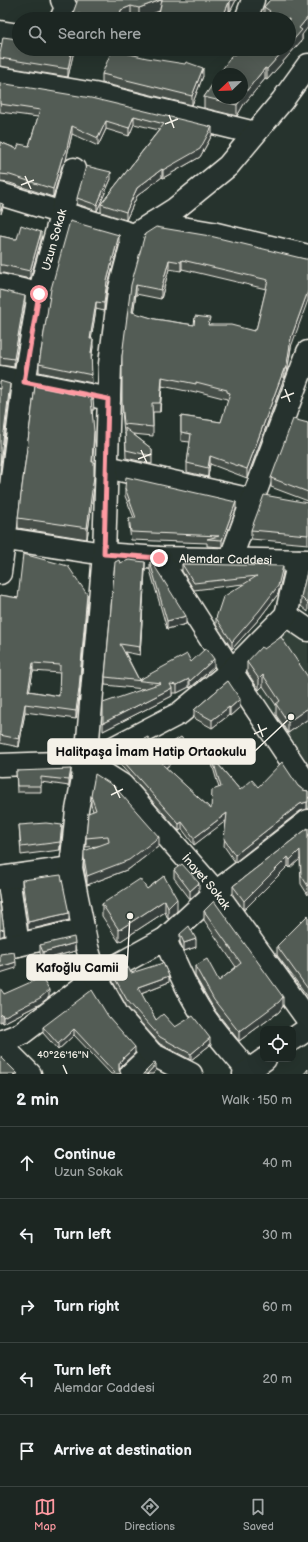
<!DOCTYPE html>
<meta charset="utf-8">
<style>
:root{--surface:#1c2622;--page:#29322f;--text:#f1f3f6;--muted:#a0a5a5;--line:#3a4340;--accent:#ff9aa2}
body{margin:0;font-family:"Balsamiq Sans",sans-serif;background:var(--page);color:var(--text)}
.controls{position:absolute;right:12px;bottom:12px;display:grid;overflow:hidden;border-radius:8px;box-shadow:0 4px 16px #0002}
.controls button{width:36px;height:36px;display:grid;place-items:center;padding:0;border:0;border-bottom:1px solid var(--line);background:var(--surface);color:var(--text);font:20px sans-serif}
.compass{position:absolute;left:212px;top:68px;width:36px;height:36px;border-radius:50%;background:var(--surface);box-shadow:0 4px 16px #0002;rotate:247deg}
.stop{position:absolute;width:12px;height:12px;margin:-9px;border:3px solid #ff9aa2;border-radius:50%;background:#fff}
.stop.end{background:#ff9aa2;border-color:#fff;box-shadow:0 1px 4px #0008}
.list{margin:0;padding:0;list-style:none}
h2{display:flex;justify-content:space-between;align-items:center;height:52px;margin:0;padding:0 16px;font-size:17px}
h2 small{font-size:13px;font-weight:400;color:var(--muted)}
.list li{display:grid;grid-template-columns:26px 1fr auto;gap:12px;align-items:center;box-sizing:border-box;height:72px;padding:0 16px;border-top:1px solid var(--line)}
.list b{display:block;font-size:15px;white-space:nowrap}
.list p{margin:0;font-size:13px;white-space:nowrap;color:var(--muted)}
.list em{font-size:13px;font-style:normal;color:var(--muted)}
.icon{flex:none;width:22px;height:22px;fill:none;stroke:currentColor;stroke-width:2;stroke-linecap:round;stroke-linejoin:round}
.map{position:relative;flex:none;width:308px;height:1074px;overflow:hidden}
.search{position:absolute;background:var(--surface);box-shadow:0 4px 16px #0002;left:12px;right:12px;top:12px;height:44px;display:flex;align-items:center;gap:10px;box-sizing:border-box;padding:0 14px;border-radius:22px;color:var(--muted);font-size:15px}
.sheet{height:412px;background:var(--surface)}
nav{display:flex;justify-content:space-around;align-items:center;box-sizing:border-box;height:56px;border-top:1px solid var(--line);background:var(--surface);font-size:11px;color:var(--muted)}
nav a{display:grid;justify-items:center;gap:2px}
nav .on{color:var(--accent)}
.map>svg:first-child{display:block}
</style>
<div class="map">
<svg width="308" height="1074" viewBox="0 0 308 1074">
<rect width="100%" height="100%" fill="#26332d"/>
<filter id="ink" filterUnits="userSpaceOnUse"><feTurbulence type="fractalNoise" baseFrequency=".025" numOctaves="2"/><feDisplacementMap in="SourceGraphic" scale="8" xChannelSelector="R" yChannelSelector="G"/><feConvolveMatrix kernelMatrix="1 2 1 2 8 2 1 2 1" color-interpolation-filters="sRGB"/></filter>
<g filter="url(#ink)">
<polygon fill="#333f39" points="297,612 308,622 308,762 240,672"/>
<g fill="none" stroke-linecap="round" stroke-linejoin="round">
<g stroke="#f4f1e8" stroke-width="25">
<g id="minor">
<polyline points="61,19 66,8 62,0"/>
<polyline points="246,19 253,0"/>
<polyline points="0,32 19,35"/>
<polyline points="0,78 94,94 255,133"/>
<polyline points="0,194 134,235"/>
<polyline points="153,223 212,233 308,256"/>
<polyline points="0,285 39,294"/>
<polyline points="0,377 109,399"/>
<polyline points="107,467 252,500"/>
<path id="s1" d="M0,538L104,554L159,558L308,561"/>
<polyline points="159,558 231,671 308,786"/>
<polyline points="230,560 308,352"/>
<path id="s2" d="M0,573L24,383L39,294L74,169"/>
<polyline points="286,615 308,630"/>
<path id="s3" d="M86,762L122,785L216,892L308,1020"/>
<polyline points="0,765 86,762 180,713 231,671 286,615 299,561"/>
<polyline points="8,877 18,945"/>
<polyline points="0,878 71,868"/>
<path d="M165,939C178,969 191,1000 211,1026C222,1041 236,1056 248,1071"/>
<polyline points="0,949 83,930"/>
<polyline points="293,1039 308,1029"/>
<polyline points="0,1042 21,1034 96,977 165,939 216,892 308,821"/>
<polyline points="0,1044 30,1074"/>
<polyline points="131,1074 152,1054"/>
<polyline points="191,1074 152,1054 117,1014 96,977 87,947 71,868 77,810 86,762 104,554 110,364 119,292 134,235 175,209 228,166 282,101 308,65"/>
<polyline points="244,1074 265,1059"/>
</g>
</g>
<use href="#minor" stroke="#26332d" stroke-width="22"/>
</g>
<g fill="#474f49" stroke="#f4f1e8" fill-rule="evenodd">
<polygon points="236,0 230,12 229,12 226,19 159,19 160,11 139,19 131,16 125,19 73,19 73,13 77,3"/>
<polygon points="270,0 302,35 302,40 267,80 265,79 244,104 237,116 204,108 204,97 235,55 289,49 264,18 264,7"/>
<polygon points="74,49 68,77 0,66 0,58"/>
<polygon points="102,74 203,76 192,105 102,83"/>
<polygon points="0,83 212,135 200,157 163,178 162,177 137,196 126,220 101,212 101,204 159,130 134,124 129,136 106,129 98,146 72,134 66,160 62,166 53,197 10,183 0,182 0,142 17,149 29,146 38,117 0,112"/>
<polygon points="111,179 97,211 77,204 77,198"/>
<path d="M145,234L305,259L287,373L285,378H284L247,478L210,464L208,477L187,472V463L190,442L181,441V416L221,422L228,401H227V399L196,391V393L162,386L160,412H153V436L133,434L152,449V464L126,458L125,433H124L122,411V356ZM169,269L181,271L182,269L266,289L256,330L254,331L210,325H194L155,319L133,313L136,294L161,299Z"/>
<polygon points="0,236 14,239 41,240 30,279 3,273 0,273"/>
<polygon points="119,243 107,289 104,311 96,309 91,339 93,347 91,360 92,383 39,372 39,364"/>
<polygon points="0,290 25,304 14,367 0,365"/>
<polygon points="35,386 93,398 94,410 92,410 94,441 92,462 94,487 87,539 18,528 18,518"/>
<polygon points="308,423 308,501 271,487 271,478"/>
<polygon points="125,488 236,509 222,547 207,546 207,543 131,540 129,525 129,518 134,518 125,496"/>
<polygon points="308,503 308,544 251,539 251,530"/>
<polygon points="150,562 186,624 167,629 150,570"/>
<polygon points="120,563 145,570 140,655 125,652 139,680 191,662 214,667 190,688 189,687 177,693 172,693 172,696 103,731 144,689 105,685 105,677"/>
<polygon points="182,564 283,573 278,594 259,619 232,649 216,625 216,618 243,584 194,590 182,571"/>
<polygon points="308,568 308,612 301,606 301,597"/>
<path d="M0,595L18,598L87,602L79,697L76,719L25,712L19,747L0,743ZM33,671L60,673L59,696L29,691Z"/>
<polygon points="264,649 308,677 308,719 288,733 276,715 276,705 263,686 259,690 247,672 247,662"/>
<polygon points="228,681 240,707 230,716 229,715 212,728 194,718 194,710"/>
<polygon points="186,750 166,768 211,809 219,788 212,764 212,757 240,790 258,787 298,786 303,790 308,791 308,809 307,809 300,811 235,862 224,846 226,820 194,845 182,829 179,831 116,760 116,753 157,752"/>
<polygon points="16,771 71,775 69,786 41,782 41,792 17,792"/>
<polygon points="91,796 159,846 129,869 87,885 84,867 84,858 99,846 86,847 86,838 93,811 91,805"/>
<polygon points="19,825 62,833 60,850 21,855"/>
<polygon points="308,828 308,895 301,884 300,859 290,868 288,866 244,910 233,895 233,886"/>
<polygon points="174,870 199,891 190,899 174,878"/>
<polygon points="164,876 177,911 168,919 165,912 119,942 102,916 102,904 147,889"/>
<polygon points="22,880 69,920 28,930 22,888"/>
<polygon points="204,911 283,1006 279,1012 239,1041 214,1009 195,976 195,966 219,981 236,967 204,920"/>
<polygon points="308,915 308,997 277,955 277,946"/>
<polygon points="180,934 196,947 184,951 180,942"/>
<polygon points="40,945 75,951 43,960 40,953"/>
<polygon points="131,973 169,982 141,993 156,1020 175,1027 210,1045 191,1060 160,1044 127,1007 113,982 113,975"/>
<polygon points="4,994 49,997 40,1004 3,1023 2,1021 0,1022"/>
<polygon points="108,1016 135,1053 122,1065 119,1070 121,1074 111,1074 74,1035 58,1050 43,1033 43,1027"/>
</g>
<g fill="#39403c" stroke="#f4f1e8">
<polygon points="161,0 162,0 162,10 139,19 139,8"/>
<polygon points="231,0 236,0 230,12 230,2"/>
<polygon points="229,2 229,12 226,19 222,19"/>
<polygon points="131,6 131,16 125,19 119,19 121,10"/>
<polygon points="308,17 308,27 302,35 302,40 267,80 267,69 285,49 289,49 289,45 299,28"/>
<polygon points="72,49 74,49 74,51 68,77 68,69"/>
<polygon points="203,68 203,76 192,105 192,96"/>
<polygon points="265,68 265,79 244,104 237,116 237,105 244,94"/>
<polygon points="134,116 134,124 129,136 129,128"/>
<polygon points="106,121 106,129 98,146 98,138"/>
<polygon points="72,126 72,134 66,160 62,166 53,197 53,189 62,158"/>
<polygon points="212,127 212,135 200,157 163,178 163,170"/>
<polygon points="162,169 162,177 137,196 126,220 126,212 137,188"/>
<polygon points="111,172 111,179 97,211 97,205"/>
<polygon points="3,204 3,208 1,214 1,210"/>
<polygon points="41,232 41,240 30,279 30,271"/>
<polygon points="119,235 119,243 107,289 104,311 104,303 107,281"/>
<polygon points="169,260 169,269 161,299 161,290"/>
<polygon points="182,260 182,269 181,271 181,262"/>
<polygon points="136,285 136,294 132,321 132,312"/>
<polygon points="308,291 308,300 291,347 287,373 285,378 285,369 291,338"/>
<polygon points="25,296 25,304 14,367 14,359"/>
<polygon points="96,302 96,309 90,347 90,339"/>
<polygon points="93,339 93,347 91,361 91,353"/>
<polygon points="284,369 284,378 247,478 247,469"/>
<polygon points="162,377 162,386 160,412 160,403"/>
<polygon points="10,384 10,392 0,473 0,465"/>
<polygon points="94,431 94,441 92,472 92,462"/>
<polygon points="210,456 210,464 208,477 208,468"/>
<polygon points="94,462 94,487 87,539 87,528"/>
<polygon points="236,502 236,509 222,547 222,540"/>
<polygon points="145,562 145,570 140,655 140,647"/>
<polygon points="283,566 283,573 278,594 259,619 232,649 232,642"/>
<polygon points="87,594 87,602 79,697 76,719 76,711"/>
<polygon points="186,616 186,624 167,629 167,621"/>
<polygon points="214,659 214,667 190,688 190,681"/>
<polygon points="33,663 33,671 28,699 28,691"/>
<polygon points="263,675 263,686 259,690 259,679"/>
<polygon points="189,679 189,687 177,693 177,685"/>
<polygon points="172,688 172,696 103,731 103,723"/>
<polygon points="240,699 240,707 230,716 230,708"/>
<polygon points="25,704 25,712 19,747 19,739"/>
<polygon points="229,707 229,715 212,728 212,720"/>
<polygon points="308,708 308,719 288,733 288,722"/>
<polygon points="186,743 186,750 162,771 162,764"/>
<polygon points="71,769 71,775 69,786 69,780"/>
<polygon points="307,802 307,809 300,811 235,862 235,855 300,804"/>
<polygon points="227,813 227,820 194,845 194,838"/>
<polygon points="182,822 182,829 179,831 179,824"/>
<polygon points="62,825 62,833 60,850 60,842"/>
<polygon points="159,837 159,846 129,869 87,885 87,876"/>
<polygon points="300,850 300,859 290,868 290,860"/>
<polygon points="288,857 288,866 244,910 244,901"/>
<polygon points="199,883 199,891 190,899 190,891"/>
<polygon points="177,899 177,911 168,919 168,908"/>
<polygon points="165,900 165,912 119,942 119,930"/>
<polygon points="69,913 69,920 28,930 28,922"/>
<polygon points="4,929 4,935 0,937 0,930"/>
<polygon points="196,939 196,947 184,951 184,943"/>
<polygon points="75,943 75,951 43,960 43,952"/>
<polygon points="16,962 16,968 0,973 0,967"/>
<polygon points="169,976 169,982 138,994 138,987"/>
<polygon points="49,990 49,997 40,1004 3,1023 3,1017"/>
<polygon points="283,997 283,1006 279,1012 239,1041 239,1032"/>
<polygon points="2,1014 2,1021 0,1022 0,1016"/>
<polygon points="74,1029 74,1035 58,1050 58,1044"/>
<polygon points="210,1038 210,1045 191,1060 191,1054"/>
<polygon points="135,1047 135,1053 122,1065 119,1070 119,1074 119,1064 122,1059"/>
<polygon points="156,1064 156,1070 153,1074 147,1074"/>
</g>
<g fill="#525c55" stroke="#f4f1e8" fill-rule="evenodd">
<polygon points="77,0 161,0 139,8 131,6 121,10 119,19 106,19 73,13 77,2"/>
<polygon points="162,0 231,0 230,2 229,2 222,19 181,19 159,13"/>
<polygon points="270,0 308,0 308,17 299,28 302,30 289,45 289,19 264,19 270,11 264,7"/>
<polygon points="3,37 17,39 19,39 19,49 72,49 68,69 0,58 0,54"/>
<polygon points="240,49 285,49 267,69 265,68 244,94 242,97 242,74 219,74 233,54 235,55"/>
<polygon points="112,50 147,58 185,64 186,62 203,68 192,96 102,74"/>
<polygon points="218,76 218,98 242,98 237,105 204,97"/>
<polygon points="0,83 91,98 212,127 200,149 163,170 162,169 137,188 126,212 101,204 164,124 134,116 129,128 106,121 98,138 72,126 66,152 62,158 53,189 10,175 0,174 0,142 17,149 19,144 29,146 40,110 0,104"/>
<polygon points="86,166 111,172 97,205 77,198"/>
<polygon points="0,203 3,204 1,210 0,210"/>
<polygon points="70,221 119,235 107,281 104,303 96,302 90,339 93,339 91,353 92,375 39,364 51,289"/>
<polygon points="21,225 41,232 30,271 3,265 0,265 0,236 14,239 17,239"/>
<path d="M156,227L210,236L305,259H308V291L291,338L287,364L285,369H284L247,469L210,456L208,468L187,463L191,434L181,432V416L221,422L230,393L227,392V390L196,382V384L162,377L160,403H152L153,427L124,424L122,402V356L131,285L145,234ZM169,260L181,262L182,260L268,280L256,330H254V331L231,325H208L210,318L195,316L194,325L155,319L132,312L136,285L161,290Z"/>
<polygon points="0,290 25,296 14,359 0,357"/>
<polygon points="0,381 10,384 0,465"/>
<polygon points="35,386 93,398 94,399 91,399 94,431 92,462 94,462 94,476 87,528 18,518"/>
<polygon points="293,419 308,423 308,492 271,478"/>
<polygon points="125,428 152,449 152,456 126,450"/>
<polygon points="126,477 236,502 222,540 207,539 219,536 131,532 129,518 136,518 125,488"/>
<polygon points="264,495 308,503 308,535 251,530"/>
<path d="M23,554L68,566L87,594L79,689L76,711L25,704L19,739L0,735V595L18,598ZM33,663L60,665L59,696L28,691Z"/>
<polygon points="119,560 120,563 129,560 145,562 140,647 120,644 139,680 187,654 191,662 206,648 214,659 190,681 189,679 177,685 170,684 172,688 103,723 103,703 161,683 105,677 115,562"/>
<polygon points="150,562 152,562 186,616 167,621"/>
<polygon points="182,564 283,566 278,586 259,611 232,642 216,618 223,597 257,576 194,583"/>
<polygon points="308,568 308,604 301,597"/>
<polygon points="281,637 308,677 308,708 288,722 276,704 280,701 263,675 259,679 247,662 261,647 264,649"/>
<polygon points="228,681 240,699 230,708 229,707 212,720 194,710"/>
<polygon points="148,737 157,752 181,737 186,743 162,764 211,809 212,790 221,787 212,757 240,790 252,780 258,787 282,762 298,786 303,790 308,791 308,802 307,802 300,804 235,855 224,839 227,813 194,838 182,822 179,824 116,753"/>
<polygon points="71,769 69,780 41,777 41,786 17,786 16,771"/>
<polygon points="95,774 114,786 159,837 129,860 87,876 84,858 84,851 109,842 108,836 86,838 88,813 96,810 91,796"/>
<polygon points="46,823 62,825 60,842 21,847 19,825"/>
<polygon points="308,828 308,886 301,875 300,850 290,860 288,857 244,901 233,886"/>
<polygon points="182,864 199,883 190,891 174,870"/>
<polygon points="61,875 69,913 28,922 22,880"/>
<polygon points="164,876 177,899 168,908 165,900 119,930 102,904 140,879 147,889"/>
<polygon points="214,901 283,997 279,1002 239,1032 214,1000 195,966 207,959 219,981 241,963 204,911"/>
<polygon points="0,902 4,929 0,930"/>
<polygon points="308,915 308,989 277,946"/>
<polygon points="189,926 196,939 184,943 180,934"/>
<polygon points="74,937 75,943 43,952 40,945"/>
<polygon points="14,952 16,962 0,967 0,954"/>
<polygon points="163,963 169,976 138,987 156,1020 163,1014 175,1027 193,1016 210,1038 191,1054 160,1037 127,1000 113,975 128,967 131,973"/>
<polygon points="40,975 49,990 40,998 3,1017 2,1014 0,1016 0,988 4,994 40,978"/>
<polygon points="92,990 108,1016 135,1047 122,1059 119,1064 119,1070 121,1074 116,1074 74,1029 58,1044 43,1027"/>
<polygon points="0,1056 18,1074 0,1074"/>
<polygon points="154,1063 156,1064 147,1074 143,1074"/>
<polygon points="308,1069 308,1074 304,1074"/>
</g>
</g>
<g fill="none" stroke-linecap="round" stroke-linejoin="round" filter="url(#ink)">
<polyline stroke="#ff9aa2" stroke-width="5" points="39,294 24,382 108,399 104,554 159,558"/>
</g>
<path fill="none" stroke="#f4f1e8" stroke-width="1.5" d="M169,115L174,128M165,124L178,119M25,176L31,189M21,185L34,180M285,389L290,402M281,398L294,393M141,450L147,463M138,459L151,454M258,724L263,737M254,734L267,728M114,785L120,798M111,795L123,789M63,1065L67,1074"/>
<g text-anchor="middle" stroke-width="4" stroke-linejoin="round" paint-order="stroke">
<g font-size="12" fill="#f4f1e8" stroke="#26332d">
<text dy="4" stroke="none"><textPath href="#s2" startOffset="338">Uzun Sokak</textPath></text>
<text dy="4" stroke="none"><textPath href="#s1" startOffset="227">Alemdar Caddesi</textPath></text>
<text dy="4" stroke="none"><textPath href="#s3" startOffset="171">İnayet Sokak</textPath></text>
</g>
</g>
<g font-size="10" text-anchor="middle" fill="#f4f1e8" stroke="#26332d" stroke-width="4" stroke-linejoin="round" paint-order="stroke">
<text x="63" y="1058">40°26'16"N</text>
</g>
<path fill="none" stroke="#f4f1e8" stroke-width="1.5" d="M291 717L255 751M130 916L127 968"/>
<g fill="#f4f1e8" stroke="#26332d" stroke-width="1.5">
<circle cx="291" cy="717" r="4"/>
<circle cx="130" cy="916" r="4"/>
</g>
<g fill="#f4f1e8" stroke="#f4f1e8" stroke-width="1.5">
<rect x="48" y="739" width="207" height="25" rx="4"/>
<rect x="27" y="955" width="100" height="25" rx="4"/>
</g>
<g font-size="13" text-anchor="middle" font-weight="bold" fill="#111">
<text x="151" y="756">Halitpaşa İmam Hatip Ortaokulu</text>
<text x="77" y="972">Kafoğlu Camii</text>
</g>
</svg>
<div class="controls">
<button><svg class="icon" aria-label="locate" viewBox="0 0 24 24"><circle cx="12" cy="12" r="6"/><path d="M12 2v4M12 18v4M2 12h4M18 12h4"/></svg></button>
</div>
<svg class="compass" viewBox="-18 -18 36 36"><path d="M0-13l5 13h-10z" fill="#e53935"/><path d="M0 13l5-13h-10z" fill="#a0a5a5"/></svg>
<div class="stop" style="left:39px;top:294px"></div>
<div class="stop end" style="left:159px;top:558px"></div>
<div class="search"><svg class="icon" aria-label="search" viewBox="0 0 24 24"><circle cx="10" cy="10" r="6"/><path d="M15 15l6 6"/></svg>Search here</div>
</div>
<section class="sheet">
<h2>2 min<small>Walk · 150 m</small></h2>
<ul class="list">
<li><svg class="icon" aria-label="ahead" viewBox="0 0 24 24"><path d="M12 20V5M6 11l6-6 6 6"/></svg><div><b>Continue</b><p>Uzun Sokak</p></div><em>40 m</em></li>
<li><svg class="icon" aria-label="left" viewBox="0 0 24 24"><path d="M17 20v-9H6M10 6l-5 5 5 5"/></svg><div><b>Turn left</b></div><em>30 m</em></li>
<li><svg class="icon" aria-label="right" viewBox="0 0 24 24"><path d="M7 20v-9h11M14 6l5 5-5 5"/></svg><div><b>Turn right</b></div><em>60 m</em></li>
<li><svg class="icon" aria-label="left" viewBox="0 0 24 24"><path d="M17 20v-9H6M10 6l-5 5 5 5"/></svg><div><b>Turn left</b><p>Alemdar Caddesi</p></div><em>20 m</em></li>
<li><svg class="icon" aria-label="arrive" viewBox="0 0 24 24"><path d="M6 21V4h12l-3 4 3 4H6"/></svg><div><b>Arrive at destination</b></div></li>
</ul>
</section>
<nav>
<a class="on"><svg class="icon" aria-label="map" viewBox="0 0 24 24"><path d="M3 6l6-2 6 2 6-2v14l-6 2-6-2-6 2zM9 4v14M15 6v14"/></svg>Map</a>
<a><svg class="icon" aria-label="directions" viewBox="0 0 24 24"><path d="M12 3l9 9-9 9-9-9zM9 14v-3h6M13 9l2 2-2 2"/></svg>Directions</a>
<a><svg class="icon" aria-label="saved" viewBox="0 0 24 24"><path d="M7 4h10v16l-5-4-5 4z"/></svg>Saved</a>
</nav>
